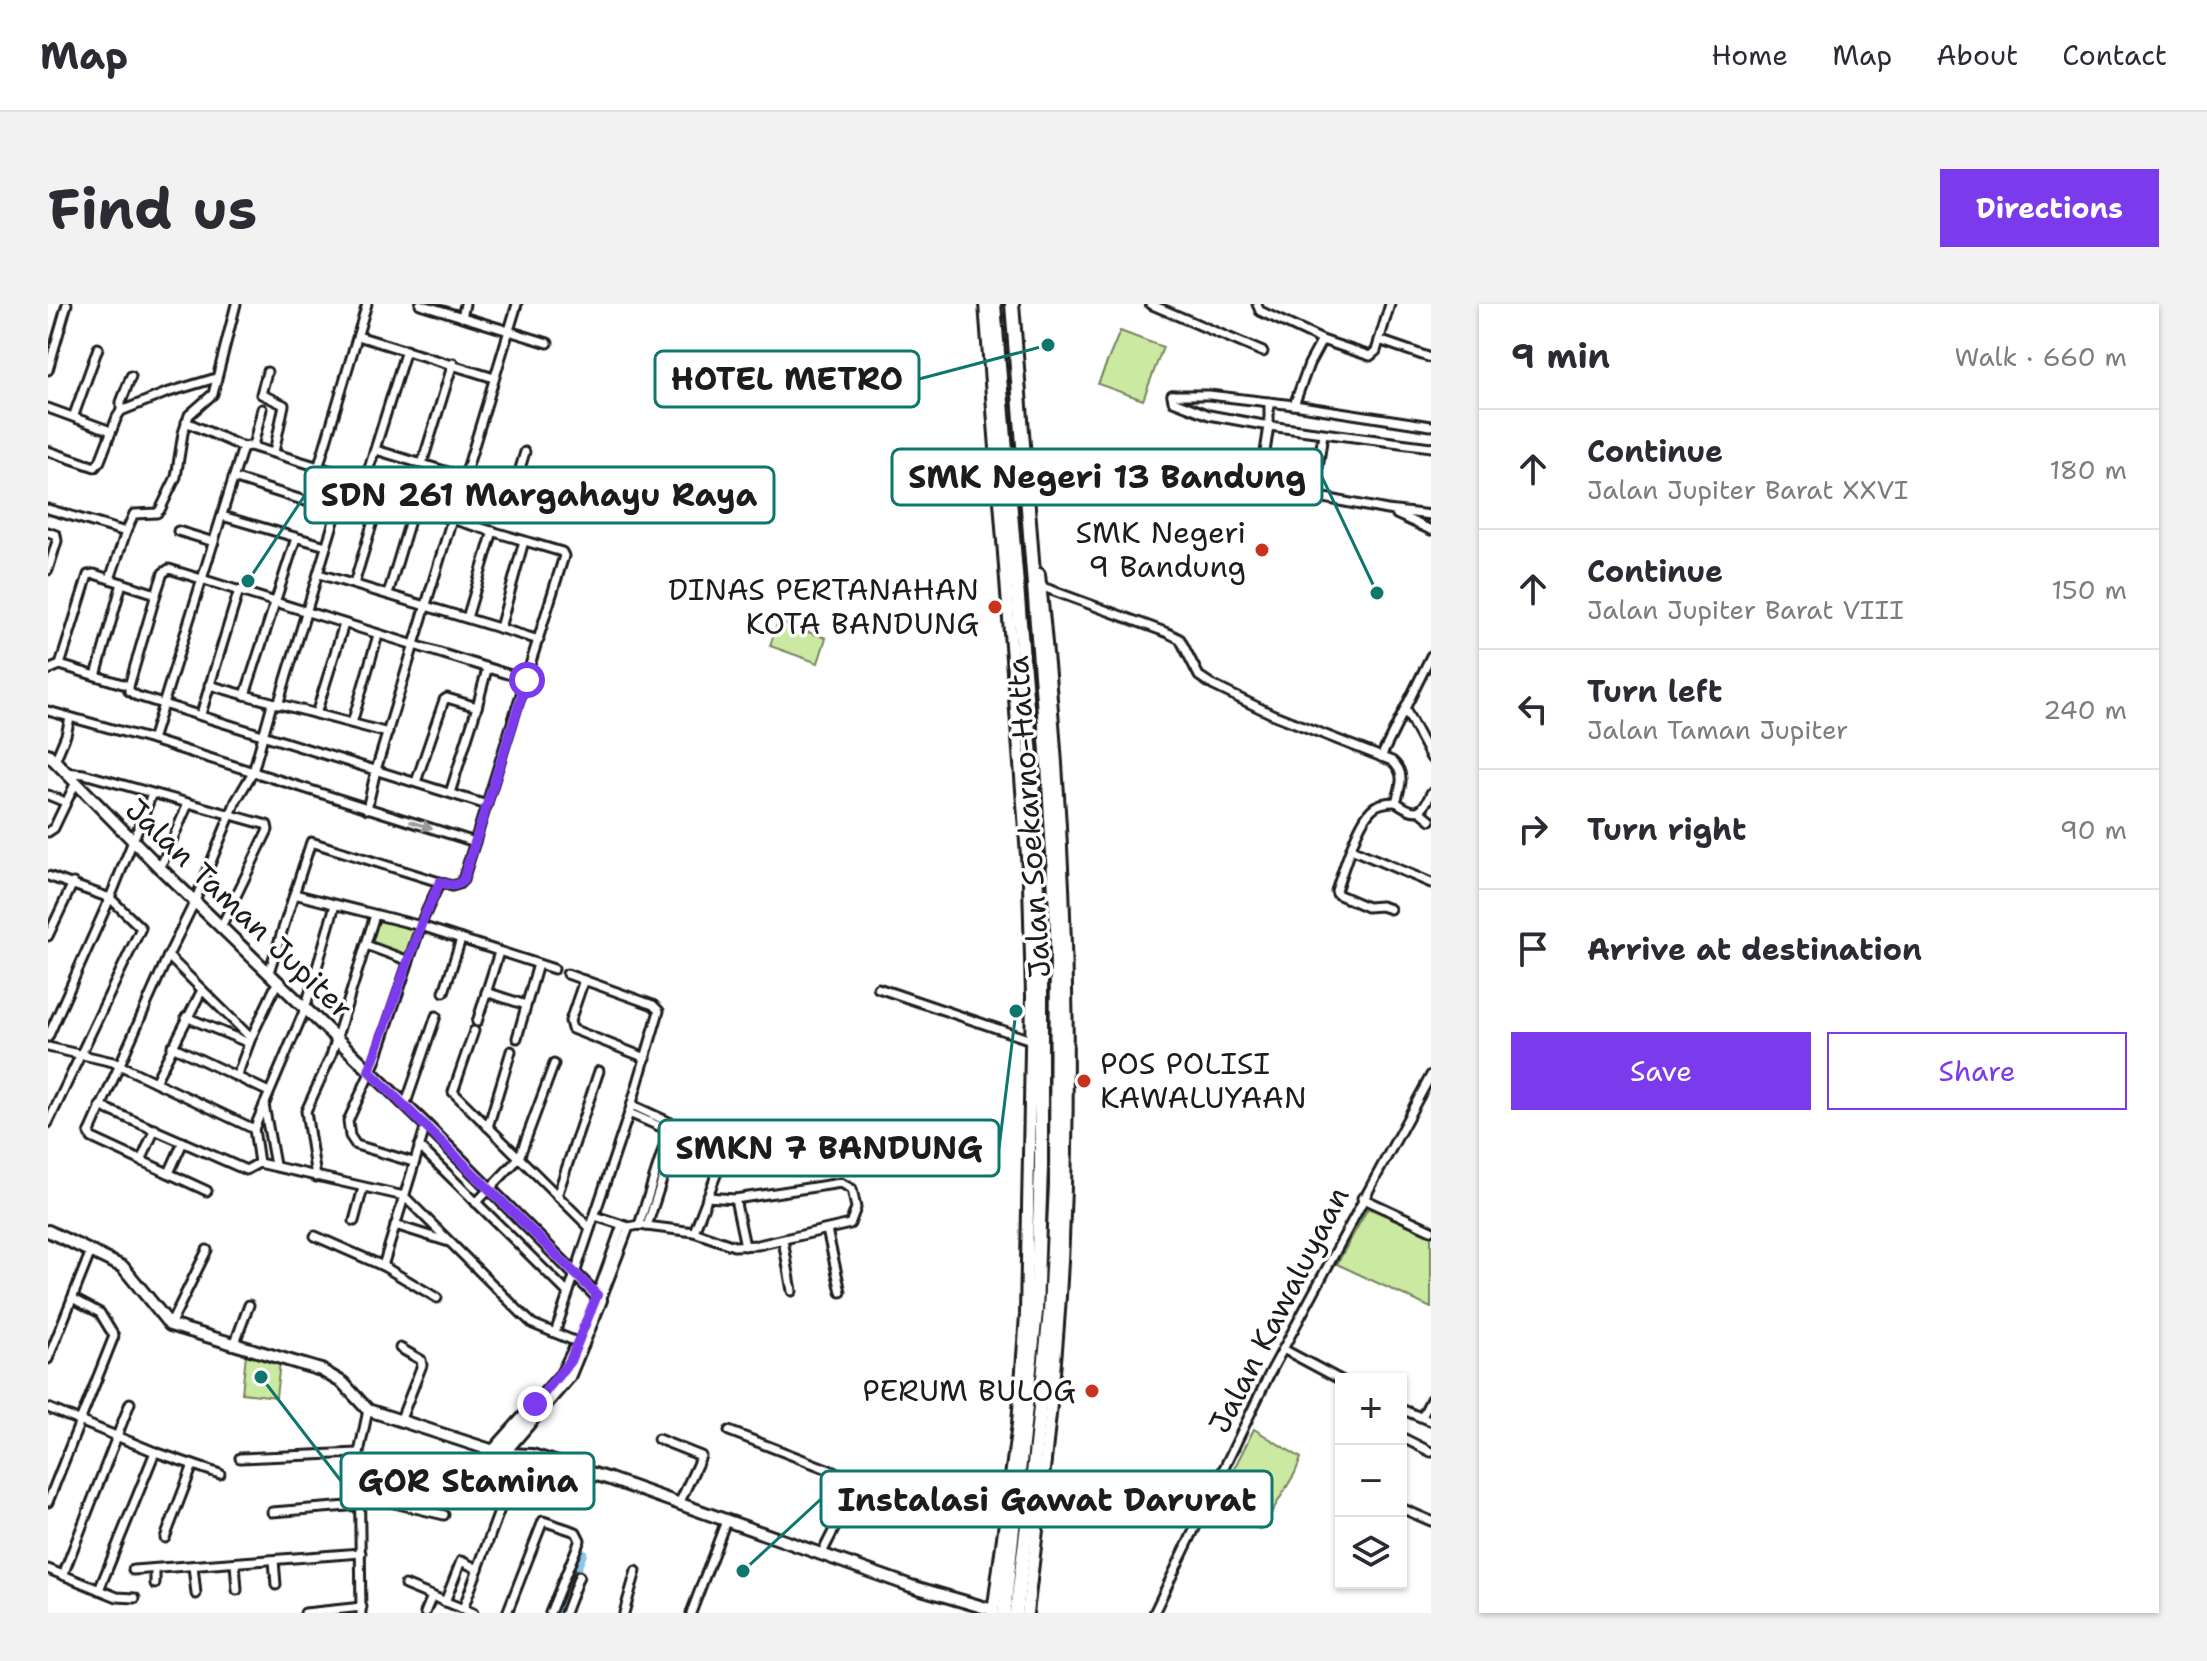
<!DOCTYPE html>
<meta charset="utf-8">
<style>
:root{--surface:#fff;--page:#f2f2f3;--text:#2b2b33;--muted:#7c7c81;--line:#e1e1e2;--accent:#7c3aed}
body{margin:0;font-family:"Shantell Sans",sans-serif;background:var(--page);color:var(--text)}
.controls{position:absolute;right:24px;bottom:24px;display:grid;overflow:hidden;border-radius:0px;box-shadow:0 2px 6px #0004}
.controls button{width:72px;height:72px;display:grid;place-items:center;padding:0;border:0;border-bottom:2px solid var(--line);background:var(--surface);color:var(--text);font:40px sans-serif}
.stop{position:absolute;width:24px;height:24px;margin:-18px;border:6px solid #7c3aed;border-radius:50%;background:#fff}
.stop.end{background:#7c3aed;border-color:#fff;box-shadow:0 2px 8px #0008}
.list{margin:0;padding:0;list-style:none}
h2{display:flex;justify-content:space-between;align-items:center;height:104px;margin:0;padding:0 32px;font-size:34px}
h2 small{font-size:26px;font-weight:400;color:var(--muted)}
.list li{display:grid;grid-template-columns:52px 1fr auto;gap:24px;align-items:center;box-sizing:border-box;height:120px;padding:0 32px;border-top:2px solid var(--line)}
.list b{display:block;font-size:30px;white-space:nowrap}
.list p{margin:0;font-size:26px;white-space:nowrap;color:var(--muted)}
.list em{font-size:26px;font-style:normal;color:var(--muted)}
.actions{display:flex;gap:16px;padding:24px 32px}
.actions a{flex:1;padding:18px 0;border:2px solid var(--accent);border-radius:0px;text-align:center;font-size:28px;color:var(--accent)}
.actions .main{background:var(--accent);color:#fff}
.icon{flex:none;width:44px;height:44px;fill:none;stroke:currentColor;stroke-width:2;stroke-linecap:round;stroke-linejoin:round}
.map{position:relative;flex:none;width:1383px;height:1309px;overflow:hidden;border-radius:0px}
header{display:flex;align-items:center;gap:48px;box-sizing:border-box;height:112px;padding:0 40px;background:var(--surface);border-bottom:2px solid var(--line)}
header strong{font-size:38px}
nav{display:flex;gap:44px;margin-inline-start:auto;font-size:28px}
.intro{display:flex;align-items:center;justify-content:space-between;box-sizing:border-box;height:192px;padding:0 48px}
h1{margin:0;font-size:56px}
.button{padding:20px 36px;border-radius:0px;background:var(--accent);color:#fff;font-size:28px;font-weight:700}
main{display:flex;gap:48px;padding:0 48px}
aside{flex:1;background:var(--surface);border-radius:0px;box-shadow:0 2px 6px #0004}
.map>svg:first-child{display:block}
</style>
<header>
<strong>Map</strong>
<nav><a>Home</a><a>Map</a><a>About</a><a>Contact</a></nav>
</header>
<div class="intro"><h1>Find us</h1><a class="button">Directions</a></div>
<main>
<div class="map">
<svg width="1383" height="1309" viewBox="0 0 1383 1309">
<rect width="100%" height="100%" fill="#fff"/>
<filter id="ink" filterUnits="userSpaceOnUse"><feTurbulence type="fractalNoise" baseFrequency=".0125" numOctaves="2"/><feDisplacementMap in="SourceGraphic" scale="16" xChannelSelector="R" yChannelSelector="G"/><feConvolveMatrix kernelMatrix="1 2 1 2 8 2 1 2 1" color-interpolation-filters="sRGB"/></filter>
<g filter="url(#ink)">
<g fill="#cbe9a0" stroke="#74825e" stroke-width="2">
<polygon points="1072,27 1115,43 1095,96 1050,80"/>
<polygon points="730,318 778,334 770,359 722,342"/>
<polygon points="328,615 368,624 359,652 321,639"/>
<polygon points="1320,904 1383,931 1383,1004 1289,960"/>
<polygon points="198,1050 232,1058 228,1093 194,1089"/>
<polygon points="1206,1125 1253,1154 1247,1169 1213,1226 1167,1202"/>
</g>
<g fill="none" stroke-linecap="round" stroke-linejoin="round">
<polyline stroke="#89c6e9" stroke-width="9" points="510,1309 535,1249"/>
<g stroke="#1c1c1c" stroke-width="13">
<g id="street">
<polyline points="372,0 500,39"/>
<polyline points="1102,0 1215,48"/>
<polyline points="1209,0 1212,7 1274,36 1322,52 1328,47 1342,0"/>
<polyline points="414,13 417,0"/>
<polyline points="310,32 446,74"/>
<polyline points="1331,36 1383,54"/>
<polyline points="0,66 19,0"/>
<polyline points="219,68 213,90 236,101 226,148"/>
<polyline points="1124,91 1125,97 1161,111 1221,122 1383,143"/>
<polyline points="1124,91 1161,91 1246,101 1383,122"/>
<polyline points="1246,101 1261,60 1274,36"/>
<polyline points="0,104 63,127"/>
<polyline points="73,107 73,98 83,72"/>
<polyline points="26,111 50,44"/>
<polyline points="138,118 195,143"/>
<polyline points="1275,130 1266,192 1339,206 1383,211"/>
<polyline points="205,142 214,105"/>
<polyline points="328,146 492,196"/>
<polyline points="0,147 47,163 52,157 69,113 73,107 118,89 168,74"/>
<polyline points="374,160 405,59"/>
<polyline points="271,161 319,0"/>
<polyline points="185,174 289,207"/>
<polyline points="1211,187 1221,122 1221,98"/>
<polyline points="465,188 477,148"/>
<polyline points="0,205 78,228 62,275"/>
<polyline points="1348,210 1383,226"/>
<polyline points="174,212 278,242"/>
<polyline points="130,227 166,238"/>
<polyline points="0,228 8,231 9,237 0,266"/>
<polyline points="78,228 86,210 109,209 112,206 128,173 135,129 141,111 165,90 188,0"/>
<polyline points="248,234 197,391 340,429"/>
<polyline points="271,270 491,336"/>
<polyline points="306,280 332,194"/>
<path d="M992,282L1120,329L1132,335L1151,372L1166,382L1224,410L1344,457C1358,469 1353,482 1348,498"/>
<polyline points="340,290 366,203"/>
<polyline points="419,314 445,227"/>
<polyline points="452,324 476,237"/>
<polyline points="12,361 81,382 81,387 89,392 439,501"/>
<polyline points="0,366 12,361 40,271 46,270 108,290 115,269 121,265 479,376"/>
<polyline points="48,372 74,279"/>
<polyline points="161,381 197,391"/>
<polyline points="81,382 108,290"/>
<polyline points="230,401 300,171"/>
<polyline points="429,403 439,365"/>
<polyline points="1357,405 1383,454"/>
<polyline points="0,407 104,436 427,538"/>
<polyline points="153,410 191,286"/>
<polyline points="268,410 296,320"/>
<polyline points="304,419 330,331"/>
<polyline points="104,436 195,143 202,142 317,177"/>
<polyline points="1333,453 1383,352"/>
<polyline points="7,457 18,431 22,414"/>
<polyline points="18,468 36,470 219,521 220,526 173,623"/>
<polyline points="368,478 396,396 399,394 429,403 402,489"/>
<polyline points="0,491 17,498"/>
<path d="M1348,498C1368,512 1374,510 1383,489"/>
<polyline points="319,505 328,466 469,0"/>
<polyline points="1372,507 1383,516"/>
<polyline points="0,528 6,524 28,478"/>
<polyline points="1303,545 1383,579"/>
<polyline points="112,564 140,500"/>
<polyline points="0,572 62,594 93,624 0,819"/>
<polyline points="246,590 373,622 506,665"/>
<path d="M1342,605L1333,602L1319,603L1289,590L1288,587C1295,567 1309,519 1324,505C1330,499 1341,498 1348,498"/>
<polyline points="0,632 25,579"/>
<polyline points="318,641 361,657"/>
<polyline points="120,652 203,734"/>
<polyline points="221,668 263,538 404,582 411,580 415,576 516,252 514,248 332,194 317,186 317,177 358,46"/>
<polyline points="536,676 522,717 524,725 598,754"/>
<polyline points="830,684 983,736"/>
<polyline points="396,688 413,635"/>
<polyline points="438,688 478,701"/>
<polyline points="138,713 201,739"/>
<polyline points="429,718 451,648"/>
<polyline points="426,727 405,788 542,924"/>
<polyline points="0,733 62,594 104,490"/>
<polyline points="469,734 490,660"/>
<polyline points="124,742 221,788"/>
<polyline points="0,743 65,758 206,825"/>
<polyline points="189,772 203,734 230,677"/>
<polyline points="107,778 154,686"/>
<polyline points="216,801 227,861"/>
<polyline points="584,801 679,845 701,840"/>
<polyline points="52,802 198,866 211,859"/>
<polyline points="357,802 388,712"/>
<polyline points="581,809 675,850"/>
<polyline points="440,823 463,747"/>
<polyline points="371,842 520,989"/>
<polyline points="93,857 107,825"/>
<polyline points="365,858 308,841 302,832 300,817 327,758 375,615 392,578"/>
<polyline points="211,859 356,892 474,1010 485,1020 536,1041"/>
<polyline points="211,859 206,825 257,705 287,601"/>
<polyline points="121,869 135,838"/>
<polyline points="268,873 258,807 283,752 327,611"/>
<polyline points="159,887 44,834 41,830 120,652 147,597 188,497 205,468 224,400"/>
<polyline points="509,892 551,767"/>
<polyline points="1314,894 1383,926"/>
<polyline points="687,895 697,942"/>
<polyline points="428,899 471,854 506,760"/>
<polyline points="547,912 581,923 591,921 646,928 686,942 710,941 802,920 808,904 804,885 793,879 687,895 659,893"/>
<polyline points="306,917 315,884"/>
<polyline points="347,921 401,938"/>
<polyline points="591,921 623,820"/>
<polyline points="599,922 631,824"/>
<polyline points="779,926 793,988"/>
<polyline points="646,928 677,848"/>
<polyline points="267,932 335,962 389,994"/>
<polyline points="735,936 744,987"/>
<polyline points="335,962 378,821"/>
<polyline points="549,991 574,921"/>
<polyline points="553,996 581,923"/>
<polyline points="122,1021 159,946"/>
<polyline points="507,1029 581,809 611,707 605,701 519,670"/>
<polyline points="186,1041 201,1001"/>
<polyline points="352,1044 373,1056 374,1061 353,1115"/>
<polyline points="1235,1045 1293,1076"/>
<polyline points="0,1055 43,947"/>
<polyline points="0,1104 107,1148 172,1170"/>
<polyline points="1353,1105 1382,1117"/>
<polyline points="1374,1113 1383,1095"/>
<polyline points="681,1127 805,1175 808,1182 773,1251"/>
<polyline points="1353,1133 1383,1148"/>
<polyline points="610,1135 653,1152 631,1200"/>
<polyline points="192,1154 311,1149"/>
<polyline points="458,1189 465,1152"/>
<polyline points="313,1191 396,1211"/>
<polyline points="0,1198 66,1032 52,1009 24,994"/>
<polyline points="1353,1204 1383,1217"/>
<polyline points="224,1208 313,1201"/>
<polyline points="117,1234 145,1161"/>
<polyline points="226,1256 228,1281"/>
<polyline points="187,1259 189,1286"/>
<polyline points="145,1262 148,1290"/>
<polyline points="0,1265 69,1293 87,1294"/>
<polyline points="107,1265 107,1280"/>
<polyline points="85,1266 313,1249"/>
<polyline points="15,1271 82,1099"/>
<polyline points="357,1281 425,1309"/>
<polyline points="51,1286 107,1148"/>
<polyline points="397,1298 413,1257 430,1265"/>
<polyline points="415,1305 452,1205"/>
<polyline points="257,1309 314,1303"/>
<polyline points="313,1309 311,1149 320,1106"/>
<polyline points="377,1309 384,1292"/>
<polyline points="459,1309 495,1217 528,1228 532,1236 502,1309"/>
<polyline points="517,1309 531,1272"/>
<polyline points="576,1309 588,1267"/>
<polyline points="643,1309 678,1217"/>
<polyline points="1106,1309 1221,1071 1383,771"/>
</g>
</g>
<g stroke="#1c1c1c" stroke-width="16">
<g id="secondary">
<polyline points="937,0 981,578 984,692 978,1011 970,1120 945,1309"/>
<polyline points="0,450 112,564 378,821 553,996 521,1073 455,1150"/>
<polyline points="0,927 75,963 122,1021 273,1066 295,1079 320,1106 455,1150 484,1151 562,1175 863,1282 945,1306"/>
<polyline points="445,1147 514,1070 526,1046"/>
<path d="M979,1309C994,1185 1010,1060 1015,935C1025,714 1015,490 991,270"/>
</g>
</g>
<g stroke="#1c1c1c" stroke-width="18">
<g id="highway">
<polyline points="946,0 983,453 993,677 993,863 988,1008 956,1309"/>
<polyline points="964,0 1000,460 1009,625 1008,881 1002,1007 983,1189 968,1309"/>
</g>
</g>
<use href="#street" stroke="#fff" stroke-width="7"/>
<use href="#secondary" stroke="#fff" stroke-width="10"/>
<use href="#highway" stroke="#fff" stroke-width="12"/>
</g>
<defs><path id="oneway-solid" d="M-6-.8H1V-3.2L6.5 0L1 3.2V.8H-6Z" transform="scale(2)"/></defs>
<use fill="#999" href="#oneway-solid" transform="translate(373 521) rotate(17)"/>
</g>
<g fill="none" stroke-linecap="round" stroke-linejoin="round" filter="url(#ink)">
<path stroke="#7c3aed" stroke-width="10" d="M479,376L415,576C408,584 401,581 392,578L375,615L321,767L549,991L522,1057L487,1100"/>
</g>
<g fill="#c8321e" stroke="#fff" stroke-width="3">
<circle cx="1214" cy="246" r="8"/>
<circle cx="947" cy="303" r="8"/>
<circle cx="1036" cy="777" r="8"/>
<circle cx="1044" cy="1087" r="8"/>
</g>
<g text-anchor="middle" stroke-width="7" stroke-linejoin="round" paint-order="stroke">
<g font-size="30" fill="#1c1c1c" stroke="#fff" text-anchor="end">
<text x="1198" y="239">SMK Negeri<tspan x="1198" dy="34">9 Bandung</tspan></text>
<text x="931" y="296">DINAS PERTANAHAN<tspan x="931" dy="34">KOTA BANDUNG</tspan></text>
<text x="1052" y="770" text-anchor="start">POS POLISI<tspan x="1052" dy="34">KAWALUYAAN</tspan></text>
<text x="1028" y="1097">PERUM BULOG</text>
</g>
<g font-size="30" fill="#1c1c1c" stroke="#fff">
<text transform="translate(981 513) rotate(-94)" y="10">Jalan Soekarno-Hatta</text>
<text transform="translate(191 605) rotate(44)" y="10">Jalan Taman Jupiter</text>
<text transform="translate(1231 1006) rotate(-63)" y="10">Jalan Kawaluyaan</text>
</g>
</g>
<path fill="none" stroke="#0f766e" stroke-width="3" d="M1000 41L871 75M1329 289L1274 173M200 277L257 191M968 707L951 844M213 1073L293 1177M695 1267L773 1195"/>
<g fill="#0f766e" stroke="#fff" stroke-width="3">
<circle cx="1000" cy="41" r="8"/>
<circle cx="1329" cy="289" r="8"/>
<circle cx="200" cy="277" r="8"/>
<circle cx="968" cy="707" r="8"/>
<circle cx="213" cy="1073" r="8"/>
<circle cx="695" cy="1267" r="8"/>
</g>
<g fill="#fff" stroke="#0f766e" stroke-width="3">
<rect x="607" y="47" width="264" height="56" rx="8"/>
<rect x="844" y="145" width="430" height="56" rx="8"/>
<rect x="257" y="163" width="469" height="56" rx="8"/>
<rect x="611" y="816" width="340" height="56" rx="8"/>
<rect x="293" y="1149" width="253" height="56" rx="8"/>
<rect x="773" y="1167" width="451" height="56" rx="8"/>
</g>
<g font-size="32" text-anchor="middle" font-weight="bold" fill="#1c1c1c">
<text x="739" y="86">HOTEL METRO</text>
<text x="1059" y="184">SMK Negeri 13 Bandung</text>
<text x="491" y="202">SDN 261 Margahayu Raya</text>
<text x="781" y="855">SMKN 7 BANDUNG</text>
<text x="420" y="1188">GOR Stamina</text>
<text x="999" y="1207">Instalasi Gawat Darurat</text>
</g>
</svg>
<div class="controls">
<button>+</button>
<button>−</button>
<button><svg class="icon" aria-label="layers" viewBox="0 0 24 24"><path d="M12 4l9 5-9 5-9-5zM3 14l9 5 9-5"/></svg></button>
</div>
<div class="stop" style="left:479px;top:376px"></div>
<div class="stop end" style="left:487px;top:1100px"></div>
</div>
<aside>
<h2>9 min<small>Walk · 660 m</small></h2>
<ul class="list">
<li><svg class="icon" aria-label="ahead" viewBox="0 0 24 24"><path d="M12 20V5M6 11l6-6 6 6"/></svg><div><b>Continue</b><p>Jalan Jupiter Barat XXVI</p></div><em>180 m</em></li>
<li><svg class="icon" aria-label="ahead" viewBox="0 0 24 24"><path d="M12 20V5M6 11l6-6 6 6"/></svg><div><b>Continue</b><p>Jalan Jupiter Barat VIII</p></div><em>150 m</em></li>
<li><svg class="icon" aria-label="left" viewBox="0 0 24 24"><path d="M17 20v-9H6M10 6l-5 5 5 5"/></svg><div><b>Turn left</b><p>Jalan Taman Jupiter</p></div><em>240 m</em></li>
<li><svg class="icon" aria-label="right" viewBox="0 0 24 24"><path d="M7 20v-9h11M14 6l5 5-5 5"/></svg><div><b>Turn right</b></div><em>90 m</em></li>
<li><svg class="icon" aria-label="arrive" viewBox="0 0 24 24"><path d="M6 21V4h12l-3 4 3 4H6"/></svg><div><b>Arrive at destination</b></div></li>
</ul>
<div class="actions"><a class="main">Save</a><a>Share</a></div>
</aside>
</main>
